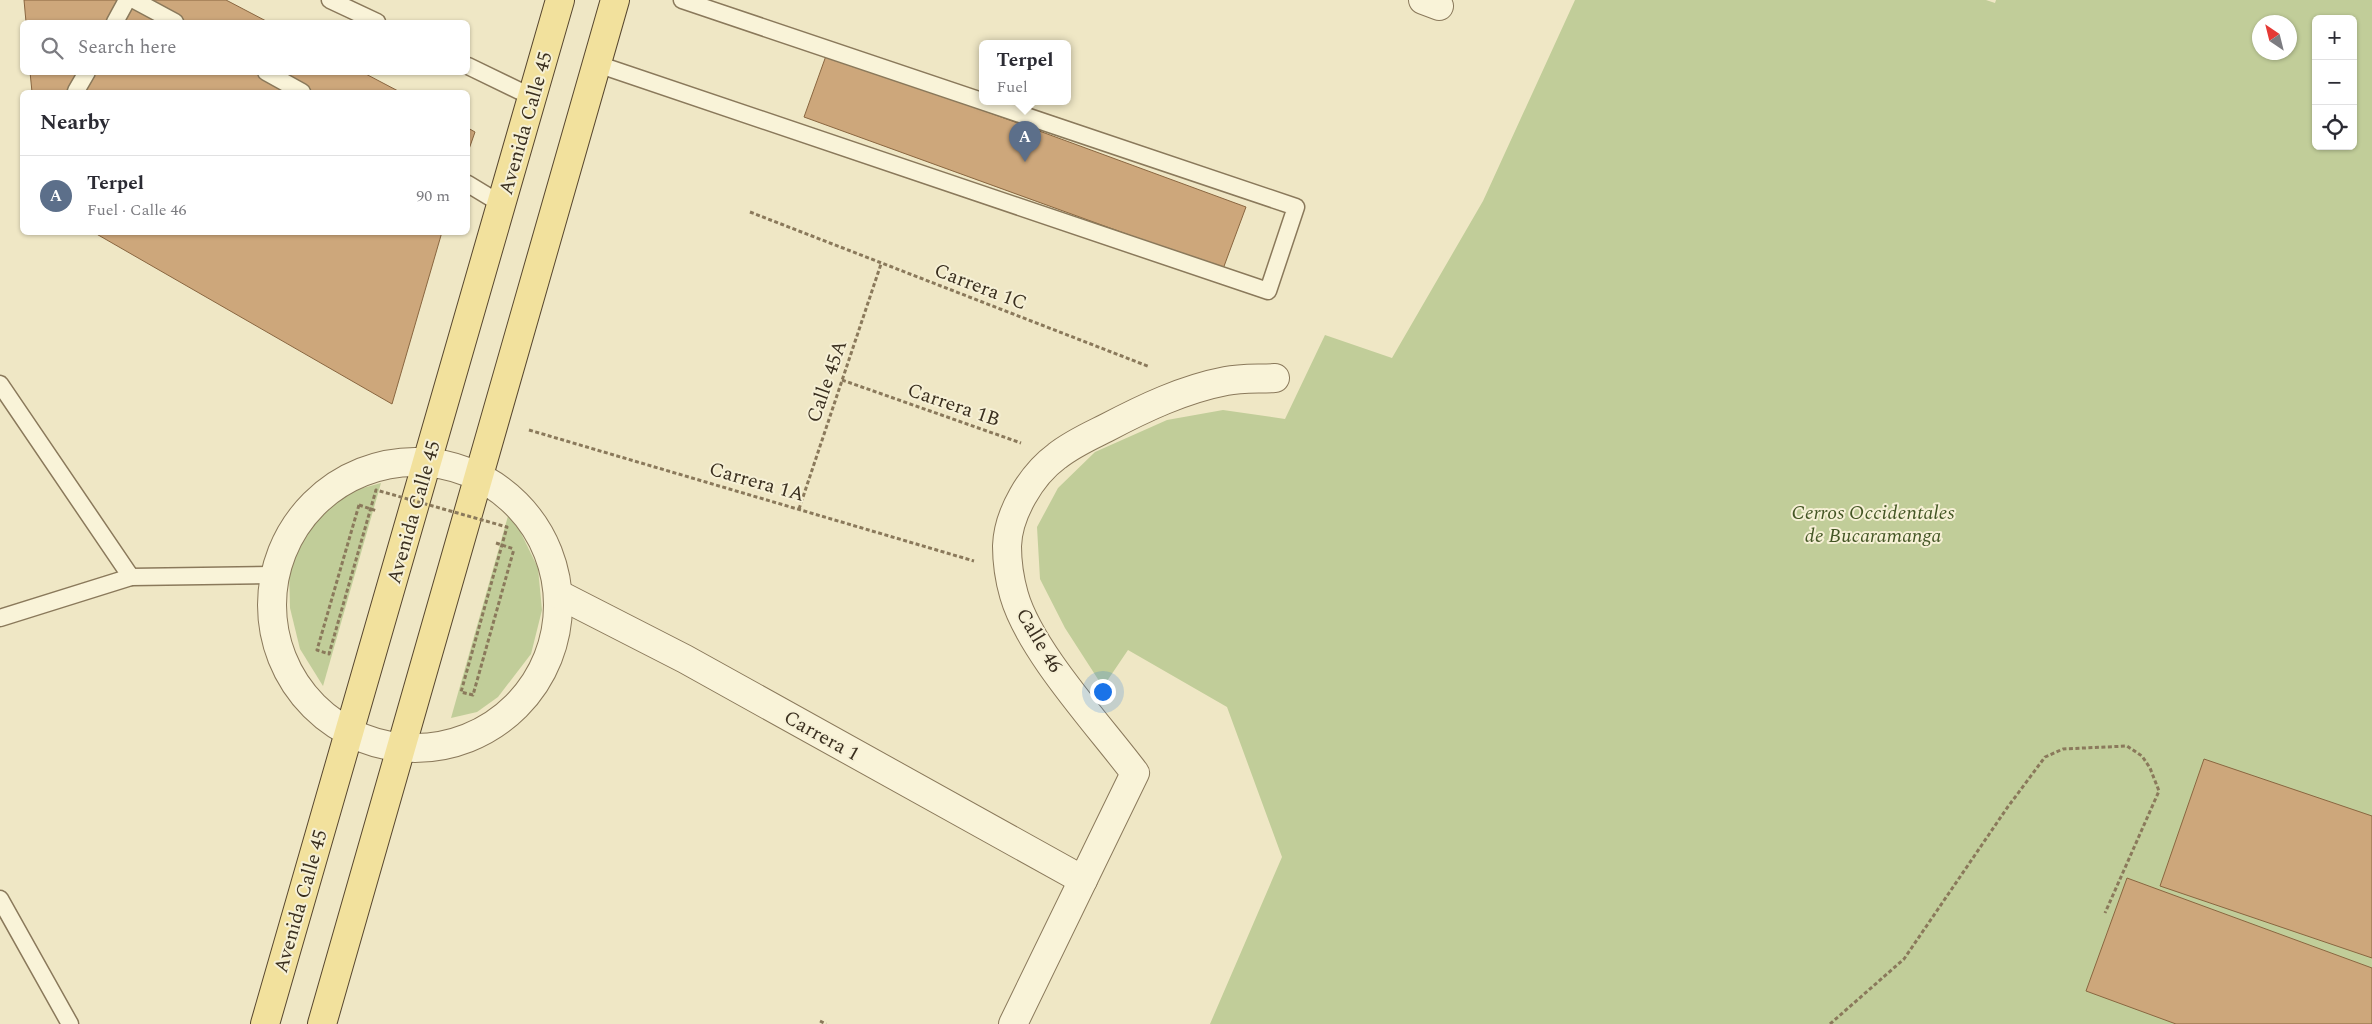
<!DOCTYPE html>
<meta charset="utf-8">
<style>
:root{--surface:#fff;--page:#f7f7f7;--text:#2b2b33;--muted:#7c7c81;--line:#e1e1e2;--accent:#99372a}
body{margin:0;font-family:Spectral,serif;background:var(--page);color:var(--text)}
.controls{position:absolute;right:15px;top:15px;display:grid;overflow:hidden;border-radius:8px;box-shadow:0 1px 4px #0004}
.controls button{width:45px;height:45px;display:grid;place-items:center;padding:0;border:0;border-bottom:1px solid var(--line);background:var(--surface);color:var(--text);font:25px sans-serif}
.compass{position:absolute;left:2252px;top:15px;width:45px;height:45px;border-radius:50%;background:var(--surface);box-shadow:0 1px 4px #0004;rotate:325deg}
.you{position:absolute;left:1102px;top:691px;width:18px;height:18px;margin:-12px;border:4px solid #fff;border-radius:50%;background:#1a73e8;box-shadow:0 0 0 8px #1a73e833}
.badge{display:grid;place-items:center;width:32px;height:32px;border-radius:50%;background:var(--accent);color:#fff;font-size:16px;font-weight:700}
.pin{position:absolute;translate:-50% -41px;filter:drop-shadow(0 1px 2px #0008)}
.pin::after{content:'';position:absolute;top:26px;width:18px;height:15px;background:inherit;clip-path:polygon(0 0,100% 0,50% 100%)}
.popup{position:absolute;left:979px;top:40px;width:92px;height:65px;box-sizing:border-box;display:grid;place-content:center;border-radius:8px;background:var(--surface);filter:drop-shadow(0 1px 4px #0005);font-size:16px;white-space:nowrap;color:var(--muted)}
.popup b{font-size:19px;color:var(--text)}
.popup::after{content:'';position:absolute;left:50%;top:100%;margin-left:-10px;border:10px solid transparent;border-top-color:var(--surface)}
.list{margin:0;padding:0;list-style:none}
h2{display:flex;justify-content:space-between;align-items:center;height:65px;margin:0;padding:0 20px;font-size:21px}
h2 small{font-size:16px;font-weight:400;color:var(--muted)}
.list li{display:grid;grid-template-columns:32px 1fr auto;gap:15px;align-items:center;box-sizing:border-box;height:80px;padding:0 20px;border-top:1px solid var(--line)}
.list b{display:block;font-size:19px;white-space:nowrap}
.list p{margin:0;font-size:16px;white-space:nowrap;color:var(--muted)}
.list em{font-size:16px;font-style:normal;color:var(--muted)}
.icon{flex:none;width:28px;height:28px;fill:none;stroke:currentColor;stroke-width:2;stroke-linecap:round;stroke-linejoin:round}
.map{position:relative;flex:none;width:2372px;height:1024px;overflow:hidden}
.search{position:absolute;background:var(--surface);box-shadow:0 1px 4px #0004;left:20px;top:20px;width:450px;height:55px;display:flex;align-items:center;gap:12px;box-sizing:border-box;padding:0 18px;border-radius:8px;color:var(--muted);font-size:19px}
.panel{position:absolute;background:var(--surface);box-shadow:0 1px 4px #0004;left:20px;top:90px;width:450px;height:145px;border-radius:8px}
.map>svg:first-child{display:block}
</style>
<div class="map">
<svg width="2372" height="1024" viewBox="0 0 2372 1024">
<rect width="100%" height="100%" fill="#efe7c5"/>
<g fill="#c1cd99" fill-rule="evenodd">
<path d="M1575,0H1986L1995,3L1996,0H2372V1024H1210L1282,857L1227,707L1128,650L1103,687L1065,628L1040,579L1037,527L1058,488L1095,452L1167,420L1223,410L1285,419L1325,335L1392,358L1483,201ZM2316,19H2353V146H2316ZM2260,22H2290V52H2260Z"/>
<polygon points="381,483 323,686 300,649 290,608 289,571 303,536 329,505 352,491"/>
<polygon points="508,516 520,531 538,568 542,610 531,654 498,697 477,712 451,718"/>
</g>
<g fill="#cda77b" stroke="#896640">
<polygon points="24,0 226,0 268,22 26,22"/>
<polygon points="827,53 1246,207 1223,269 804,117"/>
<polygon points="30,72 362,72 400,92 32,92"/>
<polygon points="468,128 475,132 468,152"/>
<polygon points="93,232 442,232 392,404"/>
<polygon points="2204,759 2372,816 2372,958 2160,886"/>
<polygon points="2127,878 2372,968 2372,1024 2176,1024 2086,991"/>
</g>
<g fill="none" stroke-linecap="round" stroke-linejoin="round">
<g stroke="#8a795b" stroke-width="19">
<g id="service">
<polyline points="134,0 175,22"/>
<polyline points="330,0 377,22"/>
<polyline points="115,22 127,0"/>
<polyline points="597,64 1268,291 1296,207 682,0"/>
<polyline points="468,66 532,97"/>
<polyline points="266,72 302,92"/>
<polyline points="76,91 87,72"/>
<polyline points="468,184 501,204"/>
<polyline points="0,384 131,577 274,575"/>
<polyline points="0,618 131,577"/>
<polyline points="0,899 70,1024"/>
</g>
</g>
<g stroke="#8a795b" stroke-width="30">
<g id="minor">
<polyline points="1423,0 1439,6"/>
<circle cx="415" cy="605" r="143"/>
<polyline points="558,594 685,659 1083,880"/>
<path d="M1013,1024L1135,773C1099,725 1030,651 1014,595C1010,581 1007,561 1007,546C1008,514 1031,475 1057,456C1072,444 1090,436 1106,428C1144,408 1184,389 1226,381C1241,378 1259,379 1275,378"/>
</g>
</g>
<g stroke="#58472f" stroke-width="30">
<g id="primary">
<polyline points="265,1024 560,0"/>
<polyline points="322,1024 615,0"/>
</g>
</g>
<g stroke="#8a795b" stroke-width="3" stroke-dasharray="4 2.5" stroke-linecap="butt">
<polyline points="750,212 1150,367"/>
<polyline points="842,380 1021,443"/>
<polyline points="529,430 974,561"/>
<polyline points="359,505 377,511"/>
<polyline points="799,509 881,264"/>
<polyline points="496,543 514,549"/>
<polyline points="820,1021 826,1024"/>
<polyline points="1830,1024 1904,959 2007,808 2045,757 2063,749 2127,746 2142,756 2150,768 2159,791 2105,913"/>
</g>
<use href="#service" stroke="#f9f3d8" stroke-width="16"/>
<use href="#minor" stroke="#f9f3d8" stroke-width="28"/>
<use href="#primary" stroke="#f2e19d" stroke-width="28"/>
<polyline stroke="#8a795b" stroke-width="3" stroke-dasharray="4 2.5" stroke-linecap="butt" points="359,505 317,650 329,654 376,490 507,527 461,692 473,695 514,549"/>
</g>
<g text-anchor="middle" stroke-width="4" stroke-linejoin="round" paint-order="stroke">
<g font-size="20" fill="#3a2f1f" stroke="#f6f0d5">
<text transform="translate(525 123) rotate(-74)" y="7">Avenida Calle 45</text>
<text transform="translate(981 286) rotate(21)" y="7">Carrera 1C</text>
<text transform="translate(826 381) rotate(-71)" y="7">Calle 45A</text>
<text transform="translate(954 404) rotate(19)" y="7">Carrera 1B</text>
<text transform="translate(757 481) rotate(16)" y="7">Carrera 1A</text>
<text transform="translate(413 512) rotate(-74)" y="7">Avenida Calle 45</text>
<text transform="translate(1040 640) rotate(59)" y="7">Calle 46</text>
<text transform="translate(822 735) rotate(29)" y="7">Carrera 1</text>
<text transform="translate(300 901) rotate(-74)" y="7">Avenida Calle 45</text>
</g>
<g font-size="20" font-style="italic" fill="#445625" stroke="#f6f0d5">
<text x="1873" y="519">Cerros Occidentales<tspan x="1873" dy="23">de Bucaramanga</tspan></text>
</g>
</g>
</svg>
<div class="controls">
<button>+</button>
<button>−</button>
<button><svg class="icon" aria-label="locate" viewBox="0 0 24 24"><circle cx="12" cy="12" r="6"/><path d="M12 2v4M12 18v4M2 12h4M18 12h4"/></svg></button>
</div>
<svg class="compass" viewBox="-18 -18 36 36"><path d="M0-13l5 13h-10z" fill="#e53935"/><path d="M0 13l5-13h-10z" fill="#7c7c81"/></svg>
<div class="you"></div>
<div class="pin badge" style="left:1025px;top:162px;background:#5c6f8a">A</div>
<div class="popup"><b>Terpel</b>Fuel</div>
<div class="search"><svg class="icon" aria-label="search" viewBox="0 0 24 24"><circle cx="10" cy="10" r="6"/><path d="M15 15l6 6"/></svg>Search here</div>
<section class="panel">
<h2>Nearby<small></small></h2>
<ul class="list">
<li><span class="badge" style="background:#5c6f8a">A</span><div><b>Terpel</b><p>Fuel · Calle 46</p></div><em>90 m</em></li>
</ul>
</section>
</div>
